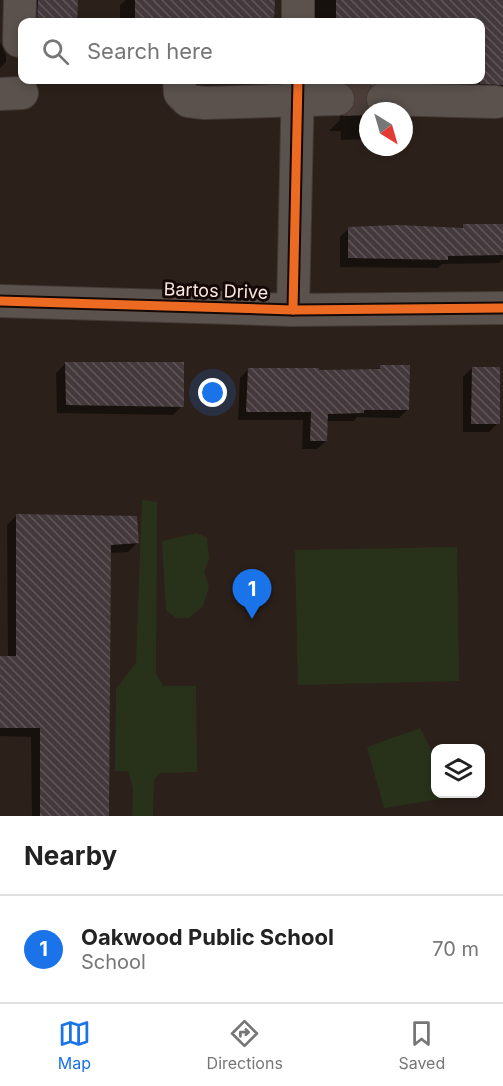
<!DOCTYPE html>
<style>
:root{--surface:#fff;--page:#f6f6f6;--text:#222;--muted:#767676;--line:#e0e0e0;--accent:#1a73e8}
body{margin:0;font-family:Inter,sans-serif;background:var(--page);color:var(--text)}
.controls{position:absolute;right:18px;bottom:18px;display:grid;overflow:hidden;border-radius:12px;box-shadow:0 3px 9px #0003}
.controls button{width:54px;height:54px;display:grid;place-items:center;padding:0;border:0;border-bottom:2px solid var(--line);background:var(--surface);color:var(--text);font:30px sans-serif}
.compass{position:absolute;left:359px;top:102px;width:54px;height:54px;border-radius:50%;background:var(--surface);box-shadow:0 3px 9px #0003;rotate:143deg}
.you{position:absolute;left:213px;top:393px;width:21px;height:21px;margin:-15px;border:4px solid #fff;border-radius:50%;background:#1a73e8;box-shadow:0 0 0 9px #1a73e833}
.badge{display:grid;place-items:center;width:39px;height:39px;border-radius:50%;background:var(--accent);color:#fff;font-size:20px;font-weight:700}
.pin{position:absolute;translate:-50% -50px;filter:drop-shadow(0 2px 3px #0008)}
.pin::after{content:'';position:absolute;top:32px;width:21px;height:18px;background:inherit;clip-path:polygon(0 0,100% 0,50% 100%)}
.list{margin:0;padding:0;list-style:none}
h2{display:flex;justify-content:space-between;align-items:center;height:78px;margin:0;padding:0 24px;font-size:26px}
h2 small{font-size:20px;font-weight:400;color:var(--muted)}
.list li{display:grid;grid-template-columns:39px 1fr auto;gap:18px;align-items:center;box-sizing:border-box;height:108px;padding:0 24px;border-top:2px solid var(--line)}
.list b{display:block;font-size:22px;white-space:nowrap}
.list p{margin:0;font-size:20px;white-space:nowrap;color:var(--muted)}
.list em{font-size:20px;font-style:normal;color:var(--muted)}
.icon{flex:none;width:33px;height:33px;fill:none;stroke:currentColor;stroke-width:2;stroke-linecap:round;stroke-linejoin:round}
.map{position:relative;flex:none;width:503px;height:816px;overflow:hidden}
.search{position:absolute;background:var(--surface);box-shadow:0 3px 9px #0003;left:18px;right:18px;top:18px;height:66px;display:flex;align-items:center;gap:15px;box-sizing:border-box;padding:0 21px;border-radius:12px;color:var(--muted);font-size:22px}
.sheet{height:186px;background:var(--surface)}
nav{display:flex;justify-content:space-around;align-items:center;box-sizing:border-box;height:84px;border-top:2px solid var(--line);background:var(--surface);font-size:16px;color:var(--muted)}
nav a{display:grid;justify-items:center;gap:3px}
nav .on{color:var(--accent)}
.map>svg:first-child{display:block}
</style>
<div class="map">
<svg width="503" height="816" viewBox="0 0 503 816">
<defs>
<pattern id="building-back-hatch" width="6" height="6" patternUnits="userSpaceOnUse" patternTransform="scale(1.5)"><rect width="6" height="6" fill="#44393c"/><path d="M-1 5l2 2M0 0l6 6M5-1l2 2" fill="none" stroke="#605658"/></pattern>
</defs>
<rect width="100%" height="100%" fill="#2c201a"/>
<g fill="#28321a">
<polygon points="142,500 157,502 156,673 163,686 196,686 197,772 160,773 154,780 153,816 132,816 133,788 128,771 115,771 116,689 136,663"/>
<polygon points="197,533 207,538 209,560 204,571 209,587 203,606 189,618 176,618 166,610 162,541"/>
<polygon points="457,547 459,681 298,685 295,550"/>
<polygon points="420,728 435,758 436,794 453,794 454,797 384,808 367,747"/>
</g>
<g fill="#0007">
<polygon points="26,0 76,0 75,22 29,22"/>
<polygon points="126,0 273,0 273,22 120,22 120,5"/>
<polygon points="313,0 503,0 503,90 446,98 446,80 480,80 480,22 313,22"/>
<polygon points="0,42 6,55 6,62 0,68"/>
<polygon points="322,80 381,80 364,97 368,111 366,139 341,140 341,131 329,131 339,121 341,114 331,99 322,97"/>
<polygon points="503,225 503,259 499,263 442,264 438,268 340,267 340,237 349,228 460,230 463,226"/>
<polygon points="65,364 182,406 173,415 57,413 56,373"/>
<polygon points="408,367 408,409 399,418 357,417 354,421 326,421 326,441 317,449 302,449 303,420 238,420 240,378 248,370 317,372"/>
<polygon points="472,368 498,423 489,432 463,432 463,377"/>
<polygon points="16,516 137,543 128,552 109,553 108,816 32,816 31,737 0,736 0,658 8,658 7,525"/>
</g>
<g fill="url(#building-back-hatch)">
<polygon points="38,0 78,0 77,22 37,22"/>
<polygon points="135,0 275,0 274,22 135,22"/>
<polygon points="336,0 503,0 503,85 480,84 480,22 336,22"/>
<polygon points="338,80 383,80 367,90 365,99 370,111 368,115 342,116 354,108 356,98 353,89"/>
<polygon points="463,224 503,224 503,255 448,256 448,260 348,258 348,227 399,225 463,228"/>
<polygon points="65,362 184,362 184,407 66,405"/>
<polygon points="380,365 410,365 409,410 364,410 364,413 328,414 327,441 310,441 311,412 246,412 248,368 319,368 319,370 380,369"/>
<polygon points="472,367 500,367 500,424 471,424"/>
<polygon points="16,514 137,516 139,543 111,545 109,816 40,816 40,728 0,728 0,656 16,656"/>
</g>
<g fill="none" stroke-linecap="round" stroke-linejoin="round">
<polyline stroke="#4b3e38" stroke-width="32" stroke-dasharray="32 16" stroke-linecap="butt" points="338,99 383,99"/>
<g stroke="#453a36" stroke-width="34">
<g id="minor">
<polyline points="298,22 298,0"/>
<polyline points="19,41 20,0"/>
<polyline points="179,80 180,93 188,101 205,103 338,99"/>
<polyline points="0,94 22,93"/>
<polyline points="383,99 496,102"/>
<polyline points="0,301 293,310 503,308"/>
<polyline points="293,310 298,80"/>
</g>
</g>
<use href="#minor" stroke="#5b524d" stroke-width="32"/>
<g stroke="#140906" stroke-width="13">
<g id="cycleway">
<polyline points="0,301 293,310 503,308"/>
<polyline points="293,310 298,80"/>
</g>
</g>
<use href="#cycleway" stroke="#ed6a23" stroke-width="9"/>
</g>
<g text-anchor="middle" stroke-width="6" stroke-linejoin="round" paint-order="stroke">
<g font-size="18" fill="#f8e7e0" stroke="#140906">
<text transform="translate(216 291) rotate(2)" y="6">Bartos Drive</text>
</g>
</g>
</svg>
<div class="controls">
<button><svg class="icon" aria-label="layers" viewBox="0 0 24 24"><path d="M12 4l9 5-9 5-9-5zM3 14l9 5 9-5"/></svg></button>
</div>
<svg class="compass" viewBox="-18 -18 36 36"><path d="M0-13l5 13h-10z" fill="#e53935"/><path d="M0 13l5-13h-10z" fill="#767676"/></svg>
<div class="you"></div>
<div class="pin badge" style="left:252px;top:619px">1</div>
<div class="search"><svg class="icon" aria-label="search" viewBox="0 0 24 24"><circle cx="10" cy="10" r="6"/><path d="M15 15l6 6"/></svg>Search here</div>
</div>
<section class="sheet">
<h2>Nearby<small></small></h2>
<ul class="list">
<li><span class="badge">1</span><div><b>Oakwood Public School</b><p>School</p></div><em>70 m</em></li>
</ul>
</section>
<nav>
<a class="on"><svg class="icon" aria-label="map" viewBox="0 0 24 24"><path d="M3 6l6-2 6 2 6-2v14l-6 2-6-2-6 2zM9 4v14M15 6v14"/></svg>Map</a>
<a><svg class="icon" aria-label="directions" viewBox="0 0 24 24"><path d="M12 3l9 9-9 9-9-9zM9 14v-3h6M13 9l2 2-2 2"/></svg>Directions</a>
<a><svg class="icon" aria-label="saved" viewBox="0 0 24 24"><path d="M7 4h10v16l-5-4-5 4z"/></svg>Saved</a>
</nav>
